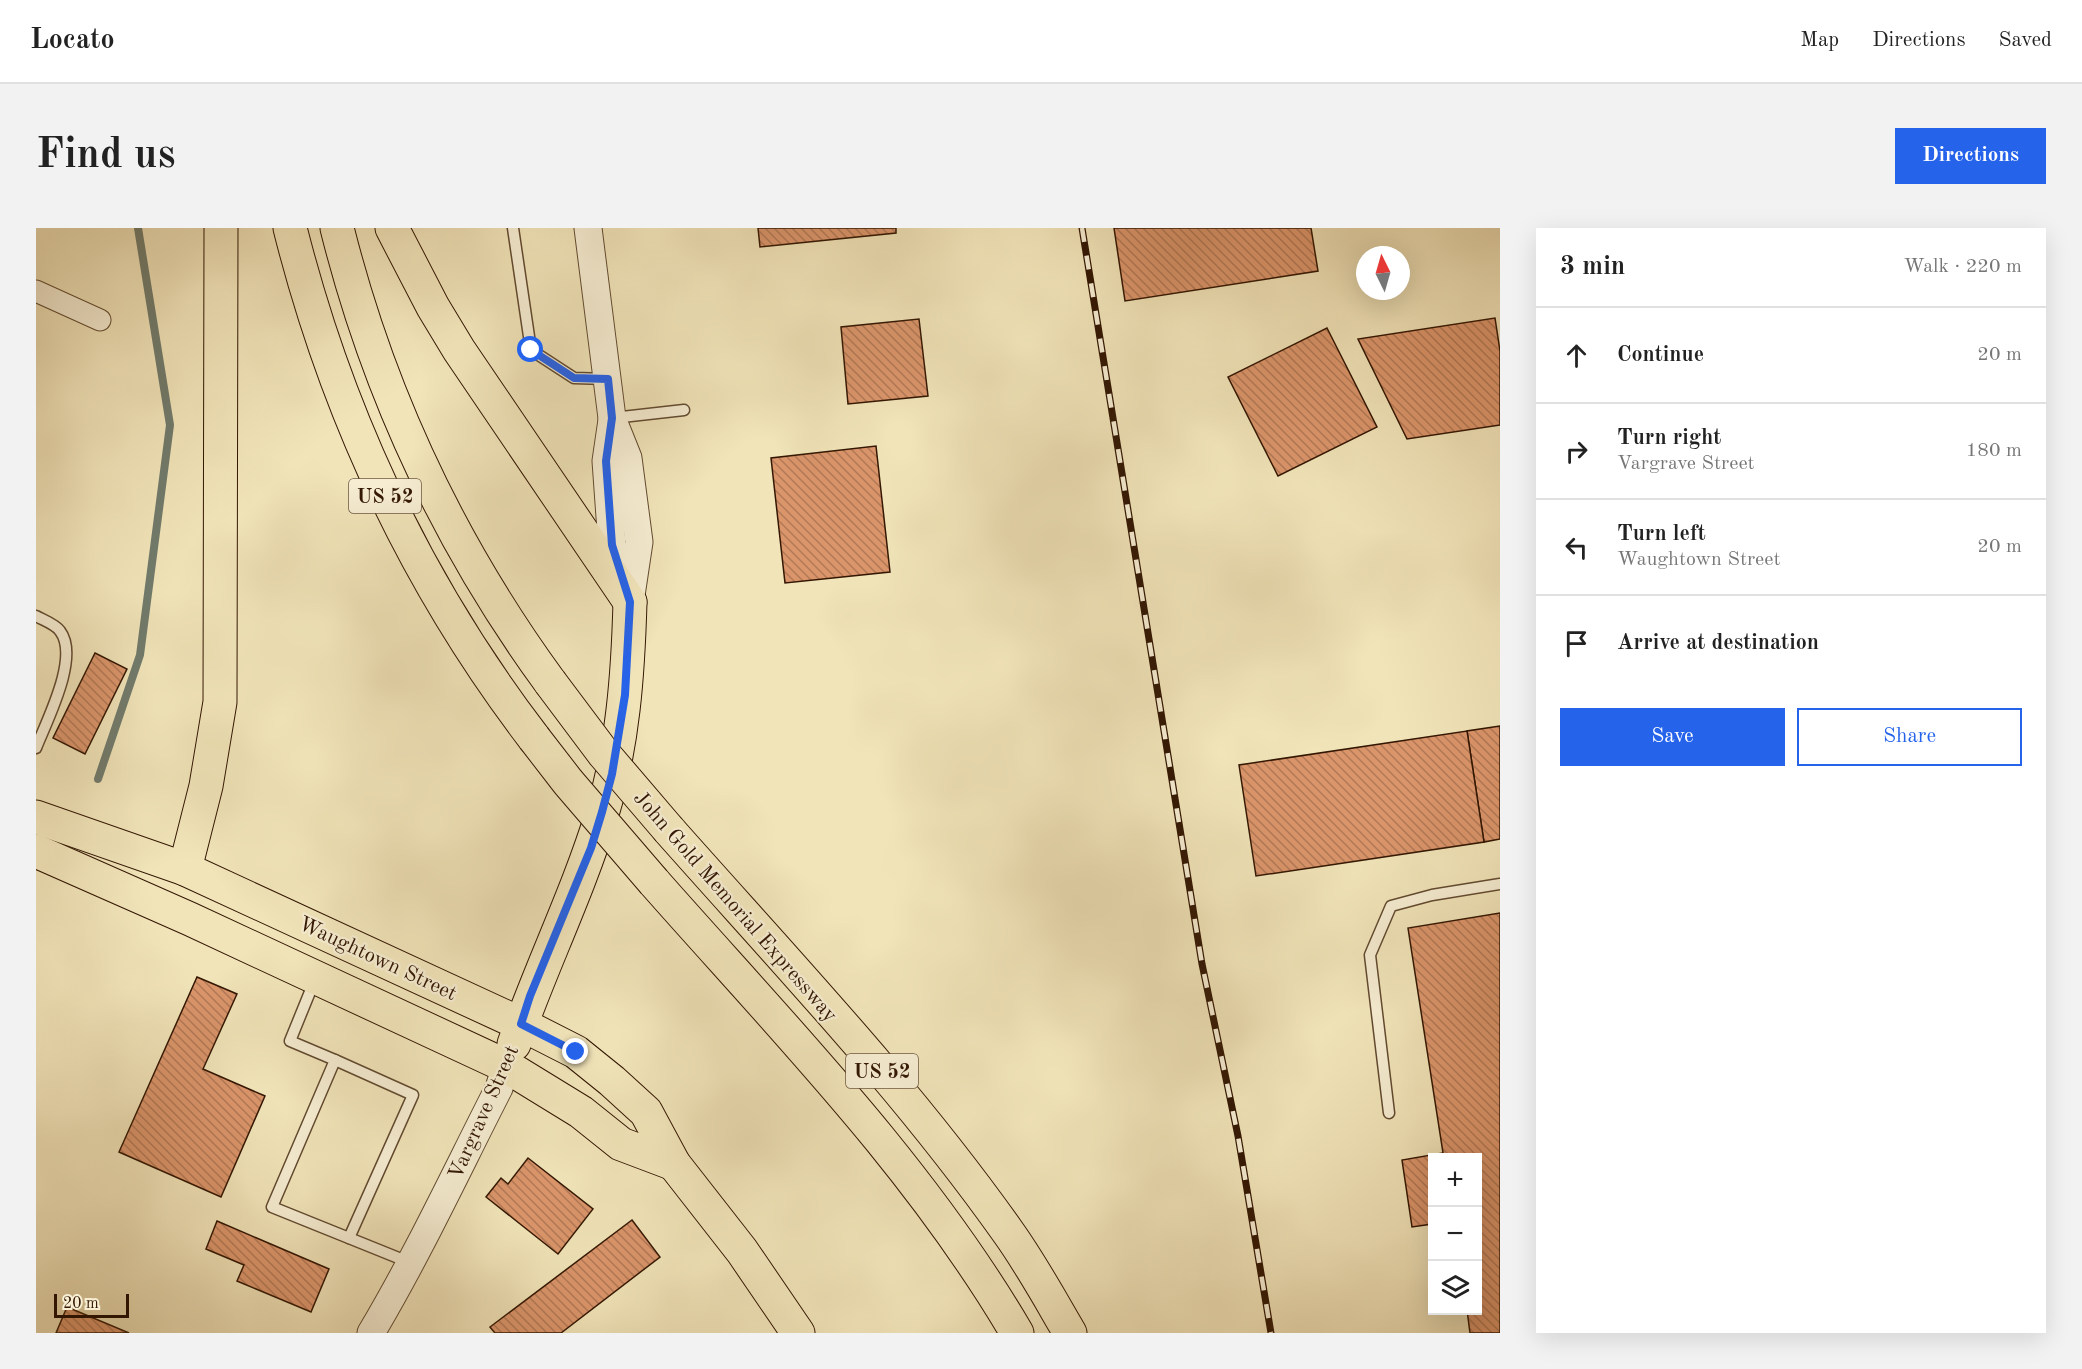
<!DOCTYPE html>
<meta charset="utf-8">
<style>
:root{--surface:#fff;--page:#f2f2f2;--text:#222;--muted:#767676;--line:#e0e0e0;--accent:#2563eb}
body{margin:0;font-family:"Old Standard TT",serif;background:var(--page);color:var(--text)}
.controls{position:absolute;right:18px;bottom:18px;display:grid;overflow:hidden;border-radius:0px;box-shadow:0 6px 24px #0002}
.controls button{width:54px;height:54px;display:grid;place-items:center;padding:0;border:0;border-bottom:2px solid var(--line);background:var(--surface);color:var(--text);font:30px sans-serif}
.compass{position:absolute;left:1320px;top:18px;width:54px;height:54px;border-radius:50%;background:var(--surface);box-shadow:0 6px 24px #0002;rotate:355deg}
.scale{position:absolute;left:18px;bottom:15px;width:75px;box-sizing:border-box;padding-left:6px;border:3px solid #331703;border-top:0;font-size:16px;line-height:21px;white-space:nowrap;color:#331703;-webkit-text-stroke:4px #f6edd2;paint-order:stroke}
.stop{position:absolute;width:18px;height:18px;margin:-14px;border:4px solid #2563eb;border-radius:50%;background:#fff}
.stop.end{background:#2563eb;border-color:#fff;box-shadow:0 2px 6px #0008}
.list{margin:0;padding:0;list-style:none}
h2{display:flex;justify-content:space-between;align-items:center;height:78px;margin:0;padding:0 24px;font-size:26px}
h2 small{font-size:20px;font-weight:400;color:var(--muted)}
.list li{display:grid;grid-template-columns:39px 1fr auto;gap:18px;align-items:center;box-sizing:border-box;height:96px;padding:0 24px;border-top:2px solid var(--line)}
.list b{display:block;font-size:22px;white-space:nowrap}
.list p{margin:0;font-size:20px;white-space:nowrap;color:var(--muted)}
.list em{font-size:20px;font-style:normal;color:var(--muted)}
.actions{display:flex;gap:12px;padding:18px 24px}
.actions a{flex:1;padding:14px 0;border:2px solid var(--accent);border-radius:0px;text-align:center;font-size:21px;color:var(--accent)}
.actions .main{background:var(--accent);color:#fff}
.icon{flex:none;width:33px;height:33px;fill:none;stroke:currentColor;stroke-width:2;stroke-linecap:round;stroke-linejoin:round}
.map{position:relative;flex:none;width:1464px;height:1105px;overflow:hidden;border-radius:0px}
header{display:flex;align-items:center;gap:36px;box-sizing:border-box;height:84px;padding:0 30px;background:var(--surface);border-bottom:2px solid var(--line)}
header strong{font-size:28px}
nav{display:flex;gap:33px;margin-inline-start:auto;font-size:21px}
.intro{display:flex;align-items:center;justify-content:space-between;box-sizing:border-box;height:144px;padding:0 36px}
h1{margin:0;font-size:42px}
.button{padding:15px 27px;border-radius:0px;background:var(--accent);color:#fff;font-size:21px;font-weight:700}
main{display:flex;gap:36px;padding:0 36px}
aside{flex:1;background:var(--surface);border-radius:0px;box-shadow:0 6px 24px #0002}
.map>svg:first-child{display:block}
</style>
<header>
<strong>Locato</strong>
<nav><a>Map</a><a>Directions</a><a>Saved</a></nav>
</header>
<div class="intro"><h1>Find us</h1><a class="button">Directions</a></div>
<main>
<div class="map">
<svg width="1464" height="1105" viewBox="0 0 1464 1105">
<defs>
<pattern id="building-back-hatch" width="6" height="6" patternUnits="userSpaceOnUse" patternTransform="scale(1.5)"><rect width="6" height="6" fill="#db956b"/><path d="M-1 5l2 2M0 0l6 6M5-1l2 2" fill="none" stroke="#b27956"/></pattern>
</defs>
<rect width="100%" height="100%" fill="#f1e4b9"/>
<filter id="stains"><feTurbulence type="fractalNoise" baseFrequency=".00333" numOctaves="4"/><feColorMatrix values="0 0 0 0 .2 0 0 0 0 .09 0 0 0 0 .02 0 0 0 .5 -.17"/></filter>
<radialGradient id="worn" r=".72"><stop offset=".6" stop-color="#630" stop-opacity="0"/><stop offset="1" stop-color="#630" stop-opacity=".3"/></radialGradient>
<g fill="none" stroke-linecap="round" stroke-linejoin="round">
<polyline stroke="#717b6c" stroke-width="8" points="62,551 104,427 134,197 102,0"/>
</g>
<g fill="url(#building-back-hatch)" stroke="#331703" stroke-width="1.5">
<polygon points="722,0 860,0 860,5 724,19"/>
<polygon points="1078,0 1275,0 1282,43 1089,73"/>
<polygon points="1459,90 1464,123 1464,197 1371,211 1322,111"/>
<polygon points="883,91 892,168 812,176 805,99"/>
<polygon points="1291,100 1341,199 1242,248 1192,149"/>
<polygon points="840,218 854,344 749,355 735,230"/>
<polygon points="59,425 91,441 49,526 17,510"/>
<polygon points="1464,498 1464,611 1448,614 1431,503"/>
<polygon points="1431,503 1448,614 1220,648 1203,537"/>
<polygon points="1464,685 1464,1105 1434,1105 1431,1082 1442,1082 1442,930 1396,930 1396,996 1376,999 1366,932 1407,925 1372,700"/>
<polygon points="161,749 201,766 167,841 229,868 185,969 83,924"/>
<polygon points="492,930 557,981 522,1026 450,969 465,950 472,956"/>
<polygon points="596,992 624,1029 525,1105 459,1105 454,1099"/>
<polygon points="181,993 293,1041 275,1084 201,1053 208,1037 170,1021"/>
<polygon points="31,1079 93,1105 20,1105"/>
</g>
<g fill="none" stroke-linecap="round" stroke-linejoin="round">
<g stroke="#624a30" stroke-width="13">
<g id="service">
<polyline points="477,0 495,122 538,150 572,151"/>
<polyline points="577,190 648,182"/>
<path d="M0,388C7,392 19,396 24,403C44,429 11,492 0,520"/>
<polyline points="278,754 254,813 299,832 236,979 375,1035"/>
<polyline points="299,832 377,867 313,1010"/>
<polyline points="1353,885 1334,727 1355,678 1396,667 1464,656"/>
</g>
</g>
<g stroke="#624a30" stroke-width="23">
<polyline id="minor" points="0,63 64,92"/>
</g>
<g stroke="#624a30" stroke-width="29">
<g id="tertiary">
<polyline points="552,0 576,190 592,230 603,314 594,374"/>
<polyline points="576,192 570,233 576,317 588,355"/>
<path d="M335,1105C382,1026 421,942 463,860L470,838"/>
</g>
</g>
<g stroke="#331703" stroke-width="35">
<g id="primary">
<polyline points="0,589 149,641 485,796 540,824 576,853 610,884 638,936 706,1023 762,1105"/>
<polyline points="0,623 154,691 470,838 545,884 585,916 638,936"/>
<path d="M478,816C505,739 542,664 566,586C587,517 592,446 594,374"/>
</g>
</g>
<g stroke="#331703" stroke-width="35">
<g id="motorway">
<path d="M254,0C301,187 381,357 498,510"/>
<path d="M301,0C342,164 414,317 514,454"/>
<polyline points="356,0 397,79 423,122 594,374"/>
<path d="M633,602C749,733 871,861 972,1004C995,1036 1014,1071 1034,1105"/>
<polyline points="149,641 170,558 184,474 185,0"/>
<path d="M618,654C745,798 883,938 981,1105"/>
</g>
</g>
<use href="#service" stroke="#f6edd2" stroke-width="10"/>
<use href="#minor" stroke="#f6edd2" stroke-width="21"/>
<use href="#tertiary" stroke="#f6edd2" stroke-width="27"/>
<use href="#primary" stroke="#f1e4b9" stroke-width="33"/>
<use href="#motorway" stroke="#f1e4b9" stroke-width="33"/>
<g stroke="#331703" stroke-width="7">
<polyline id="rail" points="1046,0 1166,736 1202,908 1235,1105"/>
</g>
<use href="#rail" stroke="#f6edd2" stroke-width="4.5" stroke-dasharray="14" stroke-linecap="butt"/>
<g stroke="#331703" stroke-width="35" stroke-linecap="butt">
<g id="motorway-bridge">
<polyline points="514,454 568,526 633,602"/>
<polyline points="498,510 532,554 618,654"/>
</g>
</g>
<use href="#motorway-bridge" stroke="#f1e4b9" stroke-width="33"/>
</g>
<g fill="none" stroke-linecap="round" stroke-linejoin="round">
<polyline stroke="#2563eb" stroke-width="8" points="495,122 538,150 572,151 576,190 570,233 576,317 594,374 589,467 576,546 566,584 555,620 494,768 485,796 540,824"/>
</g>
<g text-anchor="middle" stroke-width="4.5" stroke-linejoin="round" paint-order="stroke">
<g fill="#f6edd2" stroke="#6e5741" stroke-width="1.5">
<rect x="313" y="251" width="72" height="34" rx="4.5"/>
<rect x="810" y="826" width="72" height="34" rx="4.5"/>
</g>
<g font-size="20" font-weight="bold" fill="#331703">
<text x="349" y="275">US 52</text>
<text x="846" y="850">US 52</text>
</g>
<g font-size="21" fill="#331703" stroke="#f6edd2">
<text transform="translate(700 678) rotate(49)" y="7">John Gold Memorial Expressway</text>
<text transform="translate(342 730) rotate(25)" y="7">Waughtown Street</text>
<text transform="translate(447 884) rotate(-66)" y="7">Vargrave Street</text>
</g>
</g>
<rect width="100%" height="100%" filter="url(#stains)"/>
<rect width="100%" height="100%" fill="url(#worn)"/>
</svg>
<div class="controls">
<button>+</button>
<button>−</button>
<button><svg class="icon" aria-label="layers" viewBox="0 0 24 24"><path d="M12 4l9 5-9 5-9-5zM3 14l9 5 9-5"/></svg></button>
</div>
<svg class="compass" viewBox="-18 -18 36 36"><path d="M0-13l5 13h-10z" fill="#e53935"/><path d="M0 13l5-13h-10z" fill="#767676"/></svg>
<div class="scale">20 m</div>
<div class="stop" style="left:495px;top:122px"></div>
<div class="stop end" style="left:540px;top:824px"></div>
</div>
<aside>
<h2>3 min<small>Walk · 220 m</small></h2>
<ul class="list">
<li><svg class="icon" aria-label="ahead" viewBox="0 0 24 24"><path d="M12 20V5M6 11l6-6 6 6"/></svg><div><b>Continue</b></div><em>20 m</em></li>
<li><svg class="icon" aria-label="right" viewBox="0 0 24 24"><path d="M7 20v-9h11M14 6l5 5-5 5"/></svg><div><b>Turn right</b><p>Vargrave Street</p></div><em>180 m</em></li>
<li><svg class="icon" aria-label="left" viewBox="0 0 24 24"><path d="M17 20v-9H6M10 6l-5 5 5 5"/></svg><div><b>Turn left</b><p>Waughtown Street</p></div><em>20 m</em></li>
<li><svg class="icon" aria-label="arrive" viewBox="0 0 24 24"><path d="M6 21V4h12l-3 4 3 4H6"/></svg><div><b>Arrive at destination</b></div></li>
</ul>
<div class="actions"><a class="main">Save</a><a>Share</a></div>
</aside>
</main>
